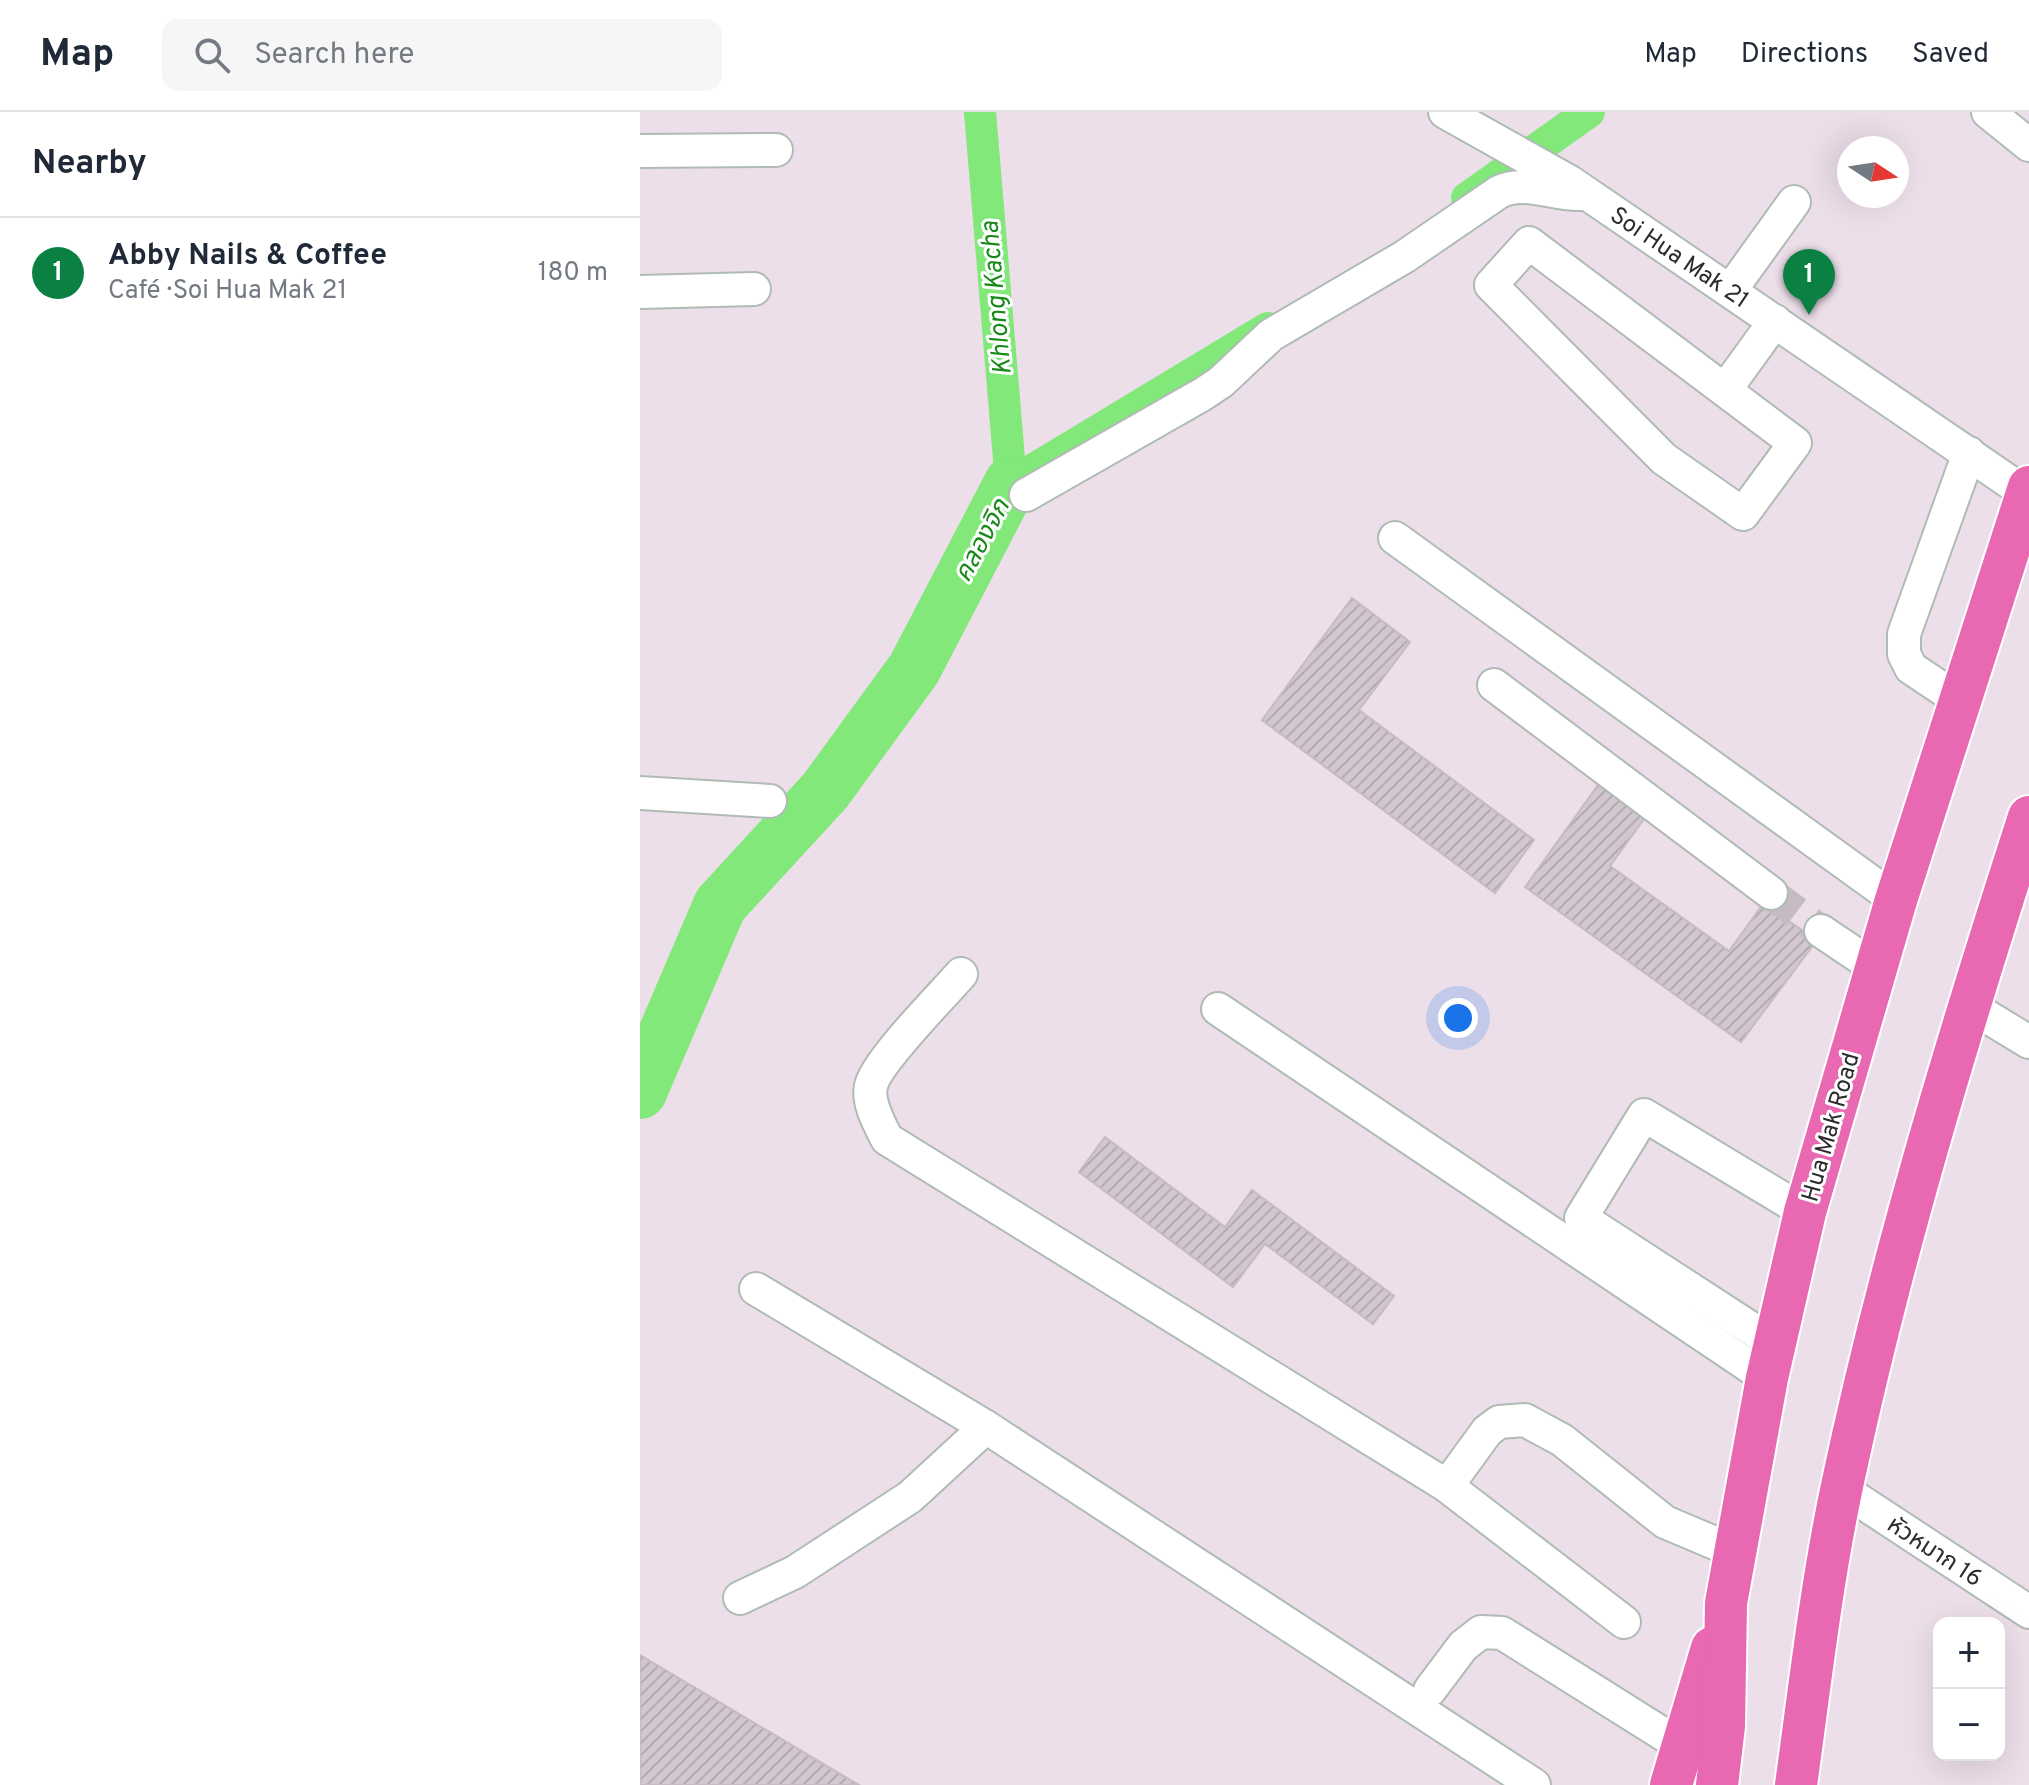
<!DOCTYPE html>
<meta charset="utf-8">
<style>
:root{--surface:#fff;--page:#f6f6f7;--text:#1f2937;--muted:#747a83;--line:#e0e1e3;--accent:#0b8043}
body{margin:0;font-family:Overpass,"Noto Sans Thai",sans-serif;background:var(--page);color:var(--text)}
.controls{position:absolute;right:24px;bottom:24px;display:grid;overflow:hidden;border-radius:16px;box-shadow:0 8px 32px #0002}
.controls button{width:72px;height:72px;display:grid;place-items:center;padding:0;border:0;border-bottom:2px solid var(--line);background:var(--surface);color:var(--text);font:40px sans-serif}
.compass{position:absolute;left:1197px;top:24px;width:72px;height:72px;border-radius:50%;background:var(--surface);box-shadow:0 8px 32px #0002;rotate:102deg}
.you{position:absolute;left:818px;top:906px;width:28px;height:28px;margin:-20px;border:6px solid #fff;border-radius:50%;background:#1a73e8;box-shadow:0 0 0 12px #1a73e833}
.badge{display:grid;place-items:center;width:52px;height:52px;border-radius:50%;background:var(--accent);color:#fff;font-size:26px;font-weight:700}
.pin{position:absolute;translate:-50% -66px;filter:drop-shadow(0 2px 4px #0008)}
.pin::after{content:'';position:absolute;top:42px;width:28px;height:24px;background:inherit;clip-path:polygon(0 0,100% 0,50% 100%)}
.list{margin:0;padding:0;list-style:none}
h2{display:flex;justify-content:space-between;align-items:center;height:104px;margin:0;padding:0 32px;font-size:34px}
h2 small{font-size:26px;font-weight:400;color:var(--muted)}
.list li{display:grid;grid-template-columns:52px 1fr auto;gap:24px;align-items:center;box-sizing:border-box;height:112px;padding:0 32px;border-top:2px solid var(--line)}
.list b{display:block;font-size:30px;white-space:nowrap}
.list p{margin:0;font-size:26px;white-space:nowrap;color:var(--muted)}
.list em{font-size:26px;font-style:normal;color:var(--muted)}
.icon{flex:none;width:44px;height:44px;fill:none;stroke:currentColor;stroke-width:2;stroke-linecap:round;stroke-linejoin:round}
.map{position:relative;flex:none;width:1389px;height:1673px;overflow:hidden}
header{display:flex;align-items:center;gap:48px;box-sizing:border-box;height:112px;padding:0 40px;background:var(--surface);border-bottom:2px solid var(--line)}
header strong{font-size:38px}
nav{display:flex;gap:44px;margin-inline-start:auto;font-size:28px}
.search{width:560px;height:72px;background:var(--page);display:flex;align-items:center;gap:20px;box-sizing:border-box;padding:0 28px;border-radius:16px;color:var(--muted);font-size:30px}
main{display:flex}
aside{flex:1;background:var(--surface)}
.map>svg:first-child{display:block}
</style>
<header>
<strong>Map</strong>
<div class="search"><svg class="icon" aria-label="search" viewBox="0 0 24 24"><circle cx="10" cy="10" r="6"/><path d="M15 15l6 6"/></svg>Search here</div>
<nav><a>Map</a><a>Directions</a><a>Saved</a></nav>
</header>
<main>
<aside>
<h2>Nearby<small></small></h2>
<ul class="list">
<li><span class="badge">1</span><div><b>Abby Nails &amp; Coffee</b><p>Café · Soi Hua Mak 21</p></div><em>180 m</em></li>
</ul>
</aside>
<div class="map">
<svg width="1389" height="1673" viewBox="0 0 1389 1673">
<defs>
<pattern id="building-hatch" width="6" height="6" patternUnits="userSpaceOnUse" patternTransform="scale(2)"><rect width="6" height="6" fill="#d2c7cf"/><path d="M-1 1l2-2M0 6l6-6M5 7l2-2" fill="none" stroke="#b4abb2"/></pattern>
</defs>
<rect width="100%" height="100%" fill="#eddfea"/>
<g fill="none" stroke-linecap="round" stroke-linejoin="round">
<g stroke="#81e879" stroke-width="32">
<polyline points="340,0 371,371 628,216"/>
<polyline points="827,86 949,0"/>
</g>
<polyline stroke="#81e879" stroke-width="54" points="0,980 80,793 185,679 274,557 371,371"/>
</g>
<g fill="url(#building-hatch)" stroke="#c8b9c3" stroke-width="2">
<polygon points="712,486 770,530 719,598 894,728 855,781 622,608"/>
<polygon points="963,666 1009,700 970,754 1089,839 1123,792 1177,828 1101,930 885,775"/>
<polygon points="465,1025 585,1115 612,1078 754,1184 733,1212 625,1132 593,1175 439,1060"/>
<polygon points="0,1543 219,1673 0,1673"/>
</g>
<g fill="none" stroke-linecap="round" stroke-linejoin="round">
<polyline stroke="#c6bbc4" stroke-width="32" stroke-dasharray="32 16" stroke-linecap="butt" points="1131,781 1181,819"/>
<g stroke="#afbbb4" stroke-width="36">
<g id="minor">
<polyline points="805,0 930,70 1387,382"/>
<polyline points="1348,0 1389,33"/>
<polyline points="0,39 136,38"/>
<polygon points="889,131 1155,331 1103,402 1024,347 851,173"/>
<polyline points="1090,179 1154,90"/>
<polyline points="0,180 114,177"/>
<polyline points="1085,278 1135,209"/>
<path d="M386,383L563,282L581,270L631,223L764,145L859,80C884,67 914,83 941,82"/>
<polyline points="755,426 1256,788"/>
<polyline points="854,573 1131,781"/>
<polyline points="1319,588 1271,556 1264,542 1264,522 1329,341"/>
<polyline points="0,681 130,689"/>
<polyline points="1181,819 1236,856"/>
<path d="M321,862C302,884 236,950 231,974C227,991 240,1013 247,1027L807,1374L847,1319L859,1310L885,1308L922,1328L1025,1410L1096,1440"/>
<polyline points="1328,893 1389,930"/>
<polyline points="578,897 1127,1266"/>
<polyline points="116,1177 346,1315 894,1673"/>
<polyline points="1135,1232 941,1106 1004,1003 1165,1100"/>
<polyline points="807,1374 984,1510"/>
<polyline points="1202,1377 1389,1500"/>
<polyline points="100,1486 155,1460 270,1385 346,1315"/>
<polyline points="790,1578 823,1534 841,1520 862,1521 1042,1634"/>
</g>
</g>
<g stroke="#fff" stroke-width="46">
<g id="major">
<polyline points="1031,1673 1072,1536"/>
<polyline points="1077,1673 1084,1614 1086,1491 1127,1266 1165,1100 1256,788 1389,375"/>
<path d="M1156,1673C1170,1573 1181,1473 1202,1374C1250,1147 1318,925 1389,705"/>
</g>
</g>
<use href="#minor" stroke="#fff" stroke-width="32"/>
<use href="#major" stroke="#e968b2" stroke-width="42"/>
</g>
<g text-anchor="middle" stroke-width="6" stroke-linejoin="round" paint-order="stroke">
<g font-size="24" fill="#2c2c2c" stroke="#fff">
<text transform="translate(1040 145) rotate(34)" y="8">Soi Hua Mak 21</text>
<text transform="translate(1190 1015) rotate(-74)" y="8">Hua Mak Road</text>
<text transform="translate(1295 1439) rotate(33)" y="8">หัวหมาก 16</text>
</g>
<g font-size="26" font-style="italic" fill="#168916" stroke="#fff">
<text transform="translate(355 186) rotate(-95)" y="9">Khlong Kacha</text>
<text transform="translate(341 428) rotate(-62)" y="9">คลองจิก</text>
</g>
</g>
</svg>
<div class="controls">
<button>+</button>
<button>−</button>
</div>
<svg class="compass" viewBox="-18 -18 36 36"><path d="M0-13l5 13h-10z" fill="#e53935"/><path d="M0 13l5-13h-10z" fill="#747a83"/></svg>
<div class="you"></div>
<div class="pin badge" style="left:1169px;top:203px">1</div>
</div>
</main>
